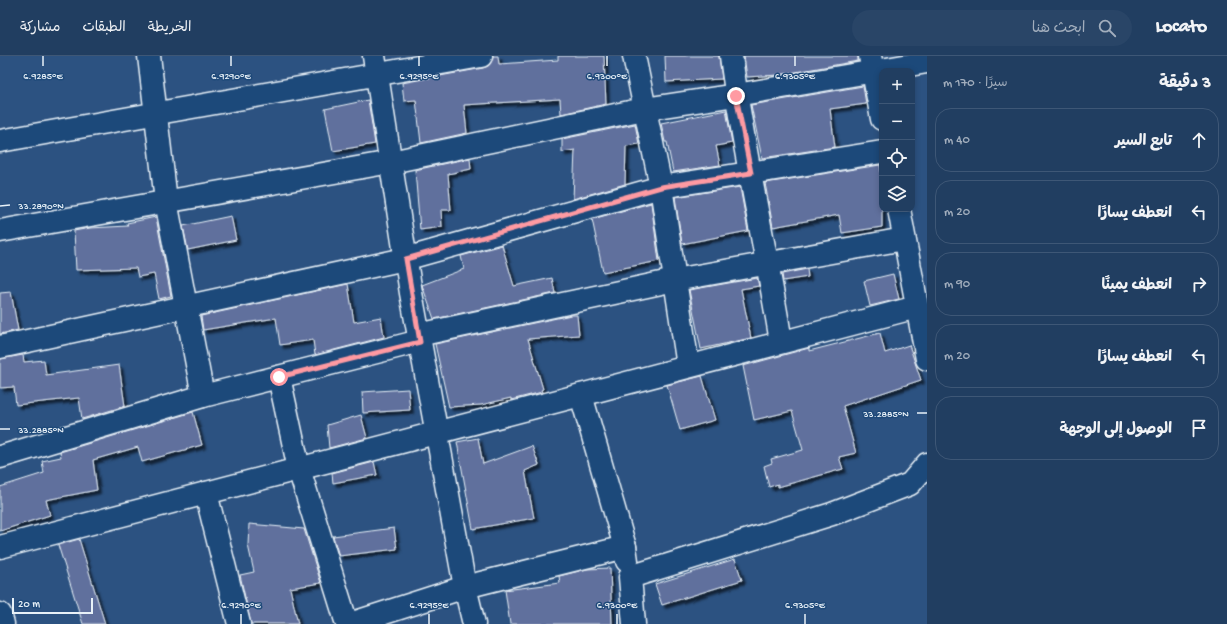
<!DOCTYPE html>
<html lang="ar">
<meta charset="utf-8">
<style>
:root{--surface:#213e61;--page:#294567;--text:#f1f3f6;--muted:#a2aebd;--line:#3e5776}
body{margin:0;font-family:"Gochi Hand","Playpen Sans Arabic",sans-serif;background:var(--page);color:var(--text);direction:rtl}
.controls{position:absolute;right:12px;top:12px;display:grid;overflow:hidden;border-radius:8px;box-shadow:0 2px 6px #0003}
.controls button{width:36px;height:36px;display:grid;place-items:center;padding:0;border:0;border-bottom:1px solid var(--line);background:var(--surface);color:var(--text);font:20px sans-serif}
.scale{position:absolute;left:12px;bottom:10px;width:81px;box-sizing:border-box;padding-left:4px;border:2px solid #e8f1f8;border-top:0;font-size:11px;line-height:14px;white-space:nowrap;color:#e8f1f8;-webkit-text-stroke:3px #1f4a7a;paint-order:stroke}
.stop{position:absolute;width:12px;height:12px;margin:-9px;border:3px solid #ff9aa2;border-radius:50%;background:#fff}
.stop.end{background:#ff9aa2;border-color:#fff;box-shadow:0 1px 4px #0008}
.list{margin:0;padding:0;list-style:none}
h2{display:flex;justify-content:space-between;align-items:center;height:52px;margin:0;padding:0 16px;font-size:17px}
h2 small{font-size:13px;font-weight:400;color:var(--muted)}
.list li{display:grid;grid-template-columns:26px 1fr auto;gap:12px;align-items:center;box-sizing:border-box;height:64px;margin:0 8px 8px;padding:0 8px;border:1px solid var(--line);border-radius:16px}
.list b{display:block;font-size:15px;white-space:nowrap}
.list em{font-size:13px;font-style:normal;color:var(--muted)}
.icon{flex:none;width:22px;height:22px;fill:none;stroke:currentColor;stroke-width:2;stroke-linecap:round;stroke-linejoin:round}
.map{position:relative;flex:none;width:927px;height:568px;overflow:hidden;direction:ltr}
header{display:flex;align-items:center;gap:24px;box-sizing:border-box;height:56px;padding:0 20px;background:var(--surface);border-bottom:1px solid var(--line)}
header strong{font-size:19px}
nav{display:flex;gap:22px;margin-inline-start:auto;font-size:14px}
.search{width:280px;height:36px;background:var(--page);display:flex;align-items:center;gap:10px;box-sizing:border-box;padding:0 14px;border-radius:22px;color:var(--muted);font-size:15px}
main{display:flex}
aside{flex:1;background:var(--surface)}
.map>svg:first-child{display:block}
</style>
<header>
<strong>Locato</strong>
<div class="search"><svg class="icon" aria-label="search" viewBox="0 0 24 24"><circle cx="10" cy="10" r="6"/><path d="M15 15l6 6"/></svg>ابحث هنا</div>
<nav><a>الخريطة</a><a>الطبقات</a><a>مشاركة</a></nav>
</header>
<main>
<aside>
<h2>3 دقيقة<small>سيرًا · 170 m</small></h2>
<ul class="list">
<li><svg class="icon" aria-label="ahead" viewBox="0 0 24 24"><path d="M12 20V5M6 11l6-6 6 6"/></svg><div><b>تابع السير</b></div><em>40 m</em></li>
<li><svg class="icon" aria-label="left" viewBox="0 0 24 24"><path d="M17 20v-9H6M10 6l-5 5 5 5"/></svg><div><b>انعطف يسارًا</b></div><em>20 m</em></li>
<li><svg class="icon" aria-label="right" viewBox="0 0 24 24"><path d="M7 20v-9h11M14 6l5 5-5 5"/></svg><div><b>انعطف يمينًا</b></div><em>90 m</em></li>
<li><svg class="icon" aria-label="left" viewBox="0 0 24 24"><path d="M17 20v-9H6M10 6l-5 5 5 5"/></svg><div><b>انعطف يسارًا</b></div><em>20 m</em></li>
<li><svg class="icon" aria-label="arrive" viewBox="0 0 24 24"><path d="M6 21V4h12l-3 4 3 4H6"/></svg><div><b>الوصول إلى الوجهة</b></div></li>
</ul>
</aside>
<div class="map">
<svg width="927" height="568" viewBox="0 0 927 568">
<defs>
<filter id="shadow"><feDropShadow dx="3.5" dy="3.5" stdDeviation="1" flood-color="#0009"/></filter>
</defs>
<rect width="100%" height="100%" fill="#2c5281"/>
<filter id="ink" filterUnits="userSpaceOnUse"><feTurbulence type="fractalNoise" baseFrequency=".025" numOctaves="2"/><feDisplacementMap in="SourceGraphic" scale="8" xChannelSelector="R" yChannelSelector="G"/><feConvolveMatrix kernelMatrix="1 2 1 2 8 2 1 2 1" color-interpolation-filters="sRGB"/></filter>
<g filter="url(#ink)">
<g fill="#61709d" stroke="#e8f1f8" filter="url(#shadow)">
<polygon points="493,0 498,0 499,8 558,4 558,0 604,0 606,48 561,58 560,43 464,49 467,77 421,87 416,44 404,45 402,27 483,12 489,9"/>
<polygon points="665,0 719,0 722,23 666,26"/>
<polygon points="744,0 858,0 858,5 778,19 747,21"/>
<polygon points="863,30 866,48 830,53 835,91 762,102 751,49"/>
<polygon points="368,44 375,88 333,95 325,53"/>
<polygon points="726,54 732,87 716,90 720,109 673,116 667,86 665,86 661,67"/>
<polygon points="635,68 639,88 626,90 625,128 573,143 575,94 562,96 562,83"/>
<polygon points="470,102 471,113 448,118 451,154 441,154 442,171 420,174 415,114"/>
<polygon points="880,109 882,123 882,171 842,177 839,159 773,171 765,127"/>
<polygon points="740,131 748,175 682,188 675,141"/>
<polygon points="651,147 659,205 603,216 592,163"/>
<polygon points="231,160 236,184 188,194 183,170"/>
<polygon points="156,161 171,240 159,243 154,218 138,221 136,212 76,214 74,175 90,172 128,170 127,167"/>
<polygon points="502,189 514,230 552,222 555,237 434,263 422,229 464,213 461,200"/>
<polygon points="807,213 808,221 783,225 782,218"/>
<polygon points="893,218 899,243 870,250 864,225"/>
<polygon points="757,222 759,230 741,233 751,282 701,293 689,234"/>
<polygon points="348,228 354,266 381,261 384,281 315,299 313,284 280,289 276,262 203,274 201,260"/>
<polygon points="11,236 18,274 0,278 0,237"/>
<polygon points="571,259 577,259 579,279 528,283 543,333 541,334 542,336 511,344 511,342 481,349 449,351 435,288"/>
<polygon points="880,277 885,297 909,289 921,324 843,350 856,397 839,401 843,413 778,431 778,428 769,431 764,410 772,407 771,403 803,394 792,355 754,364 743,310 809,292 809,295"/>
<polygon points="23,299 24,306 44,304 46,319 119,309 125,350 82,363 79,342 16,349 14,331 0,332 0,303"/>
<polygon points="702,320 715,364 680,374 667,329"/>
<polygon points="408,333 410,354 363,357 362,336"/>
<polygon points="193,356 202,389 142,406 138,391 93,404 97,434 46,444 50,459 0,475 0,431 44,417 42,405 61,401 60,396"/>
<polygon points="361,359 367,382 329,392 327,369"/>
<polygon points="478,382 483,408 532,390 539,409 525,415 534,462 473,473 457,386"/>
<polygon points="374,406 377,419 333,427 332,417"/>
<polygon points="249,468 304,473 321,527 290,532 298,568 251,568 240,519 254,516 248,489"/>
<polygon points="394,472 397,493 339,500 333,480"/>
<polygon points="79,483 105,568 83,568 58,489"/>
<polygon points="735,503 742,524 662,549 655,528"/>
<polygon points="610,512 612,568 510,568 505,534 560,527 559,520 587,513"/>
</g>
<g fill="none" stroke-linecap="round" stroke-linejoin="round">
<g stroke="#e8f1f8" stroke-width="25">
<g id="minor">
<polyline points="149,0 166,145 203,340"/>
<polyline points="374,0 411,237 465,531 474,568"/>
<polyline points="634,0 661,131 688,310"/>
<path d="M731,0C743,96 766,191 781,286"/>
<polyline points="870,0 882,63"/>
<polyline points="0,85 481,0"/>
<polyline points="899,153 927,303"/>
<polyline points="0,175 391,106 644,53 736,39 927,6"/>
<polyline points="418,279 675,224 904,183"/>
<polyline points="0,291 405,203 661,131 882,96"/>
<polyline points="279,321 299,413 347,568"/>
<polyline points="581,339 625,491 627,505"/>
<polyline points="0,401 203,340 420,285"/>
<polyline points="206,437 239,568"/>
<polyline points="0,491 917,251"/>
<polyline points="0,558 3,568"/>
<polyline points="350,568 465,531 625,491"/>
<polyline points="634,568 630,521 832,458 910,428 927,408"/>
</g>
</g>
<use href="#minor" stroke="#1f4a7a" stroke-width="22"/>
</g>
</g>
<g fill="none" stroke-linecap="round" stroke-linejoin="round" filter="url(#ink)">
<polyline stroke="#ff9aa2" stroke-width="5" points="279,321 420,286 406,203 661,131 751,117 736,40"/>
</g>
<path fill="none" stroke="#e8f1f8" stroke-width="1.5" d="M43,0V10M231,0V10M419,0V10M607,0V10M795,0V10M0,150L10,149M917,357H927M0,373H10M241,558V568M429,558V568M617,558V568M805,558V568"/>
<g font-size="10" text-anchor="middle" fill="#e8f1f8" stroke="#1f4a7a" stroke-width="3" stroke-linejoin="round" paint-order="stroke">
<text x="43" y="23">6.9285°E</text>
<text x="231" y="23">6.9290°E</text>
<text x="419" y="23">6.9295°E</text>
<text x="607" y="23">6.9300°E</text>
<text x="795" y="23">6.9305°E</text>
<text x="41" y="153">33.2890°N</text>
<text x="886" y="361">33.2885°N</text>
<text x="41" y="377">33.2885°N</text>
<text x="241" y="552">6.9290°E</text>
<text x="429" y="552">6.9295°E</text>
<text x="617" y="552">6.9300°E</text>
<text x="805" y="552">6.9305°E</text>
</g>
</svg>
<div class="controls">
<button>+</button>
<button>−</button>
<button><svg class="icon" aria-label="locate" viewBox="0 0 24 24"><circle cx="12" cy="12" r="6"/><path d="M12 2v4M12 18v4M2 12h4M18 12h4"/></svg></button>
<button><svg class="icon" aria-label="layers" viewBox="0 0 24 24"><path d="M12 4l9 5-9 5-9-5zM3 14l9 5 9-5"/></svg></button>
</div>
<div class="scale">20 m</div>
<div class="stop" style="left:279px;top:321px"></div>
<div class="stop end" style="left:736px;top:40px"></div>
</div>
</main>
